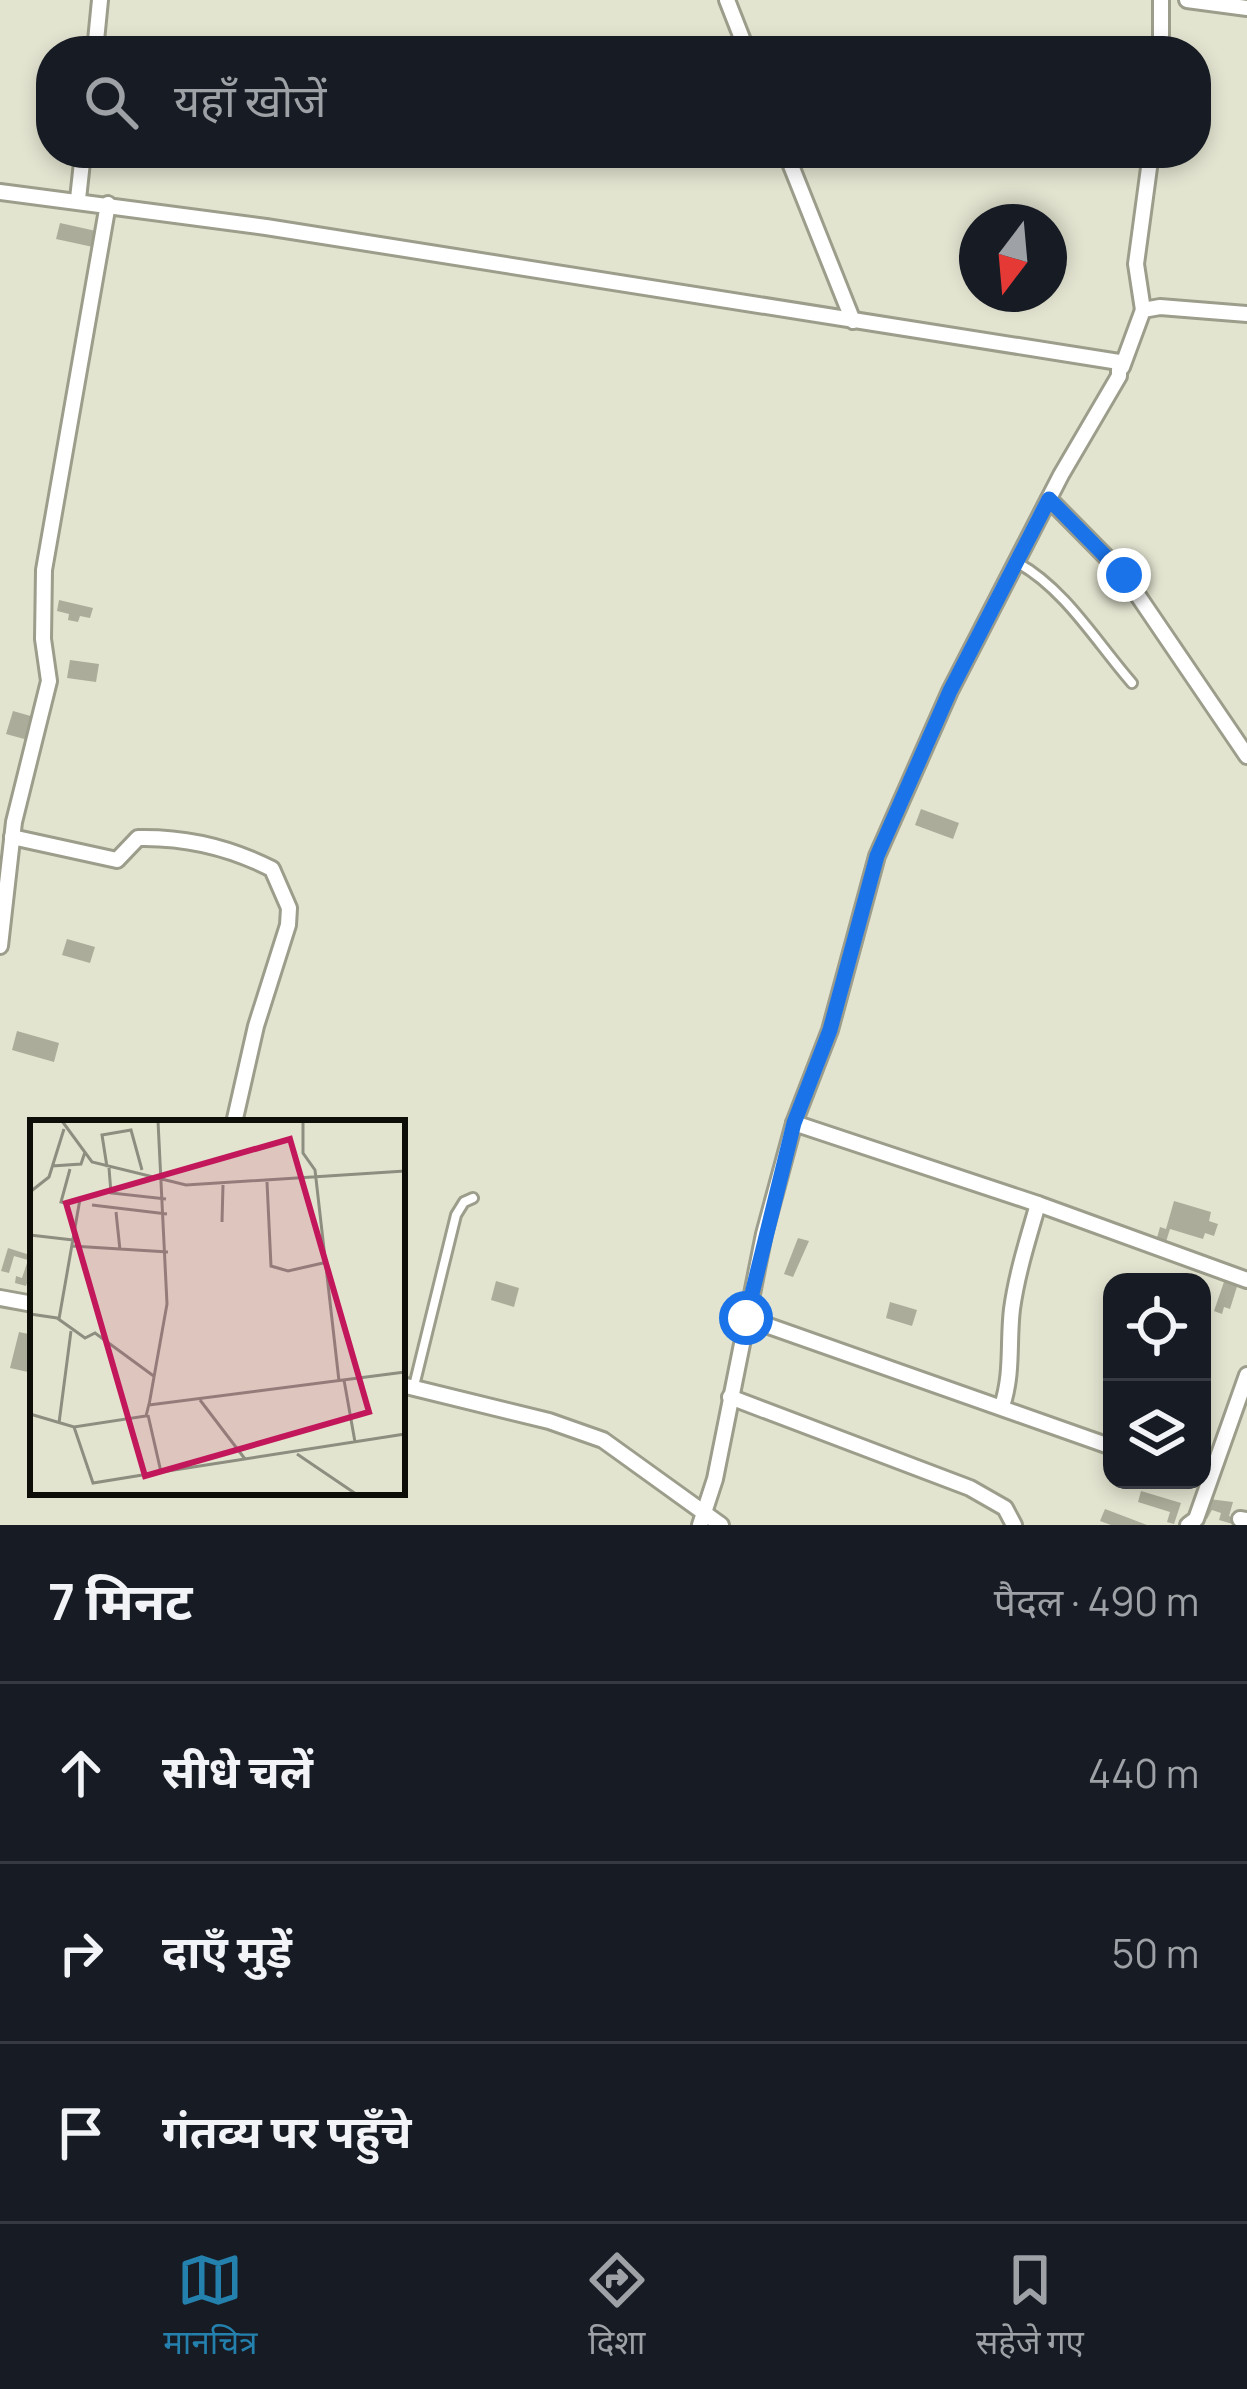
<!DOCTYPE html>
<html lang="hi">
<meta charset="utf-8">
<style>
:root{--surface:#171b24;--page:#20242c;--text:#f1f3f6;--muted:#9ea1a6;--line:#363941;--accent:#2480ad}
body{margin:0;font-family:Manrope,"Noto Sans Devanagari",sans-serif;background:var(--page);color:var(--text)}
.controls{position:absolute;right:36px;bottom:36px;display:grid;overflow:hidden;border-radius:24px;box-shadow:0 6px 18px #0003}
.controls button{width:108px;height:108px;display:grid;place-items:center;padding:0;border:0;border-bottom:3px solid var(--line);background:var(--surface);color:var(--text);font:60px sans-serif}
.compass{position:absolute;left:959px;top:204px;width:108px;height:108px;border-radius:50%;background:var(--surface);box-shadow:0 6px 18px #0003;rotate:196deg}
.stop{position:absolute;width:36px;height:36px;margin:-27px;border:9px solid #1a73e8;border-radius:50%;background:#fff}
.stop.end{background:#1a73e8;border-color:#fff;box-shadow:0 3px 12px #0008}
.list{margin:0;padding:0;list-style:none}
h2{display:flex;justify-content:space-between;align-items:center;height:156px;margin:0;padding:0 48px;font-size:51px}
h2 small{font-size:39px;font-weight:400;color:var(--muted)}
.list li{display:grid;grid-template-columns:78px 1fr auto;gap:36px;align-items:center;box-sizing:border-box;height:180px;padding:0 48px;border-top:3px solid var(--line)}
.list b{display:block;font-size:45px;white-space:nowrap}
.list em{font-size:39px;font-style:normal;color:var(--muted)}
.icon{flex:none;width:66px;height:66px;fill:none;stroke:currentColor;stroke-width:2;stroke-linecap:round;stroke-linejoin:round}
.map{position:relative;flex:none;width:1247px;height:1525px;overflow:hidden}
.search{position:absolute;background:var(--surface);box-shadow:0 6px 18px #0003;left:36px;right:36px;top:36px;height:132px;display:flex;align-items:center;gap:30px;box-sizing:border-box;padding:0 42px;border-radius:48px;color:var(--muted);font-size:45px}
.sheet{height:696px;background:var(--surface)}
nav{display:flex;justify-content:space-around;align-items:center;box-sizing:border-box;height:168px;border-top:3px solid var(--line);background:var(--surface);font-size:33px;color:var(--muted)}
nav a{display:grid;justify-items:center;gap:6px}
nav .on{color:var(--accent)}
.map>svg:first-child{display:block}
</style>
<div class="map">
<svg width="1247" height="1525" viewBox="0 0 1247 1525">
<rect width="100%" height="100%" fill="#e3e4d0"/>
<g fill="#abac99">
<polygon points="60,223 96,231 93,247 56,239"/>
<polygon points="59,600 93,608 90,618 80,616 78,622 68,620 69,614 57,611"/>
<polygon points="70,660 99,664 96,682 67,678"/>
<polygon points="13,711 34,717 28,740 6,734"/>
<polygon points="921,809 959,823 953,839 915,825"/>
<polygon points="67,939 95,947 90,963 62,955"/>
<polygon points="17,1031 59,1043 54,1062 12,1050"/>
<polygon points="1174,1201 1211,1212 1209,1221 1218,1224 1214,1236 1205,1233 1203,1239 1170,1229 1164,1248 1155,1245 1160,1227 1166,1229"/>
<polygon points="798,1238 809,1241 793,1277 784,1274"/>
<polygon points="8,1248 33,1256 33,1279 29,1278 26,1286 15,1283 16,1276 22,1278 28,1260 14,1256 9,1273 1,1271"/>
<polygon points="1226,1276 1239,1280 1230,1309 1224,1307 1222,1314 1214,1311"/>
<polygon points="496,1281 519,1288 514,1307 491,1300"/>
<polygon points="890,1302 917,1310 912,1326 886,1318"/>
<polygon points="19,1332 33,1335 28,1372 10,1368"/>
<polygon points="1141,1491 1181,1503 1174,1524 1167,1522 1170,1512 1138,1502"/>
<polygon points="1209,1499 1233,1502 1229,1516 1237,1519 1236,1525 1219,1520 1221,1513 1212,1510 1207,1519 1199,1517"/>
<polygon points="1105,1509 1147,1525 1111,1525 1100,1521"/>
</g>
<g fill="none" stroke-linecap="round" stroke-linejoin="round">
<g stroke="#9c9d8b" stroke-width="14">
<g id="lane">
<path d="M1018,563C1065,589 1097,643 1132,683"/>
<polyline points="414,1386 456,1215 464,1202 473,1198"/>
</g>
</g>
<g stroke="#9c9d8b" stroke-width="20">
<g id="street">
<polyline points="727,0 747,51"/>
<polyline points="1187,0 1247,8"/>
<polyline points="95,51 100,0"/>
<polyline points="1161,51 1161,0"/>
<polyline points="786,153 853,321"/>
<polyline points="0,192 266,227 1119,362 1119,376 1061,475 950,691 877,856 830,1030 794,1123 764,1234 715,1479 700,1525"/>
<polyline points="78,199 83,153"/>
<polyline points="1143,310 1136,264 1151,153"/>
<polyline points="1122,367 1143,310 1160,307 1247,314"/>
<polyline points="1049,499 1124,575 1247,756"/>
<path d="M12,837L117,860L138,838C184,837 231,848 272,869L289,908L288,925L256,1026L234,1123"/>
<polyline points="0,946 14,822 49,681 43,639 44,570 108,204"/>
<polyline points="794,1123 1038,1204 1247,1280"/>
<polyline points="0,1298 33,1304"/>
<polyline points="746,1318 1112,1447"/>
<polyline points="402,1385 549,1421 603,1440 721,1525"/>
<polyline points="730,1397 970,1488 1005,1508 1014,1525"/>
<path d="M1002,1406C1013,1373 1008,1342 1012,1309C1017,1273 1028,1239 1038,1204"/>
<polyline points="1240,1519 1247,1520"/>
<polyline points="1188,1525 1196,1519 1247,1375"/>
</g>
</g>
<use href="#lane" stroke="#fff" stroke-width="8"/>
<use href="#street" stroke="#fff" stroke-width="14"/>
</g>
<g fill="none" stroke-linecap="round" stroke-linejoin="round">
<polyline stroke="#1a73e8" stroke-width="15" points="746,1318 794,1123 830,1030 877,856 950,691 1049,499 1124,575"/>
</g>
<g transform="translate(30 1120)">
<rect width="375" height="375" fill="#e3e4d0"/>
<path fill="none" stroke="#8e8e80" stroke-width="3" d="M32,1L62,42L156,65L375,51M128,1L137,184L119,285L375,252M273,1V33L285,50L309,261M22,46L51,44L55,32M77,47L72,15L101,10L112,50M79,48L81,73L136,79M237,62L241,146L258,151L293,143M0,72L19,57L34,9M38,84L31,82L40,49M62,85L137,94M86,92L90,130M192,102L193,65M0,115L43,120M42,126L138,132M0,194L27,198L55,218L65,213L125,257M29,199L50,79M314,260L325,322M170,280L215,339M0,294L44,307L116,296L119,284M118,295L131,352L375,314M29,303L41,211M44,307L63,363L131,352M267,334L326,374"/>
<path fill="#c2185b" fill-opacity="0.15" stroke="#c2185b" stroke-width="6" d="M260,19L339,292L115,356L36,83Z"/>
<rect width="375" height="375" fill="none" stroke="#0e0e08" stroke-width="6"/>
</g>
</svg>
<div class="controls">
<button><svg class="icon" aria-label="locate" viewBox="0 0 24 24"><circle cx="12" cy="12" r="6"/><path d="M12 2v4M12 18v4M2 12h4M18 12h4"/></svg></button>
<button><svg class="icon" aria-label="layers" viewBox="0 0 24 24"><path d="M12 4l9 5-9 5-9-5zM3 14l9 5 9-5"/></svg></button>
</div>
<svg class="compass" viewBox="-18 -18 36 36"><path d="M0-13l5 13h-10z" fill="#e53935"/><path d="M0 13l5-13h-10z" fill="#9ea1a6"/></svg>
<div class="stop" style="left:746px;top:1318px"></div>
<div class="stop end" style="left:1124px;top:575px"></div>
<div class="search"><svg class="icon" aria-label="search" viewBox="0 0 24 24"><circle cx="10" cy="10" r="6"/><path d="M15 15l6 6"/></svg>यहाँ खोजें</div>
</div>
<section class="sheet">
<h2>7 मिनट<small>पैदल · 490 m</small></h2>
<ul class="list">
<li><svg class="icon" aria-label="ahead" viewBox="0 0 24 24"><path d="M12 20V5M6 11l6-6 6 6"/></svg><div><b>सीधे चलें</b></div><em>440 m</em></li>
<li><svg class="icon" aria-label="right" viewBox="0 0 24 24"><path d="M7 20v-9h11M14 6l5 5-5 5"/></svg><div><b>दाएँ मुड़ें</b></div><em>50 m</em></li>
<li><svg class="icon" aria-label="arrive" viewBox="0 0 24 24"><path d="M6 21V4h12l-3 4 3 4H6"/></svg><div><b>गंतव्य पर पहुँचे</b></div></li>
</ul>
</section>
<nav>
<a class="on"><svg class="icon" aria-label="map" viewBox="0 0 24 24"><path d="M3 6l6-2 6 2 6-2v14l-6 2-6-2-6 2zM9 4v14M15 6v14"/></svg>मानचित्र</a>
<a><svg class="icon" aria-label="directions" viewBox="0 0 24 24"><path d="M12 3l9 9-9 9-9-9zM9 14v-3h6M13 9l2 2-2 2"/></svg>दिशा</a>
<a><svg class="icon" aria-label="saved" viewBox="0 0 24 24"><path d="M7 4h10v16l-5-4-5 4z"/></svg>सहेजे गए</a>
</nav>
